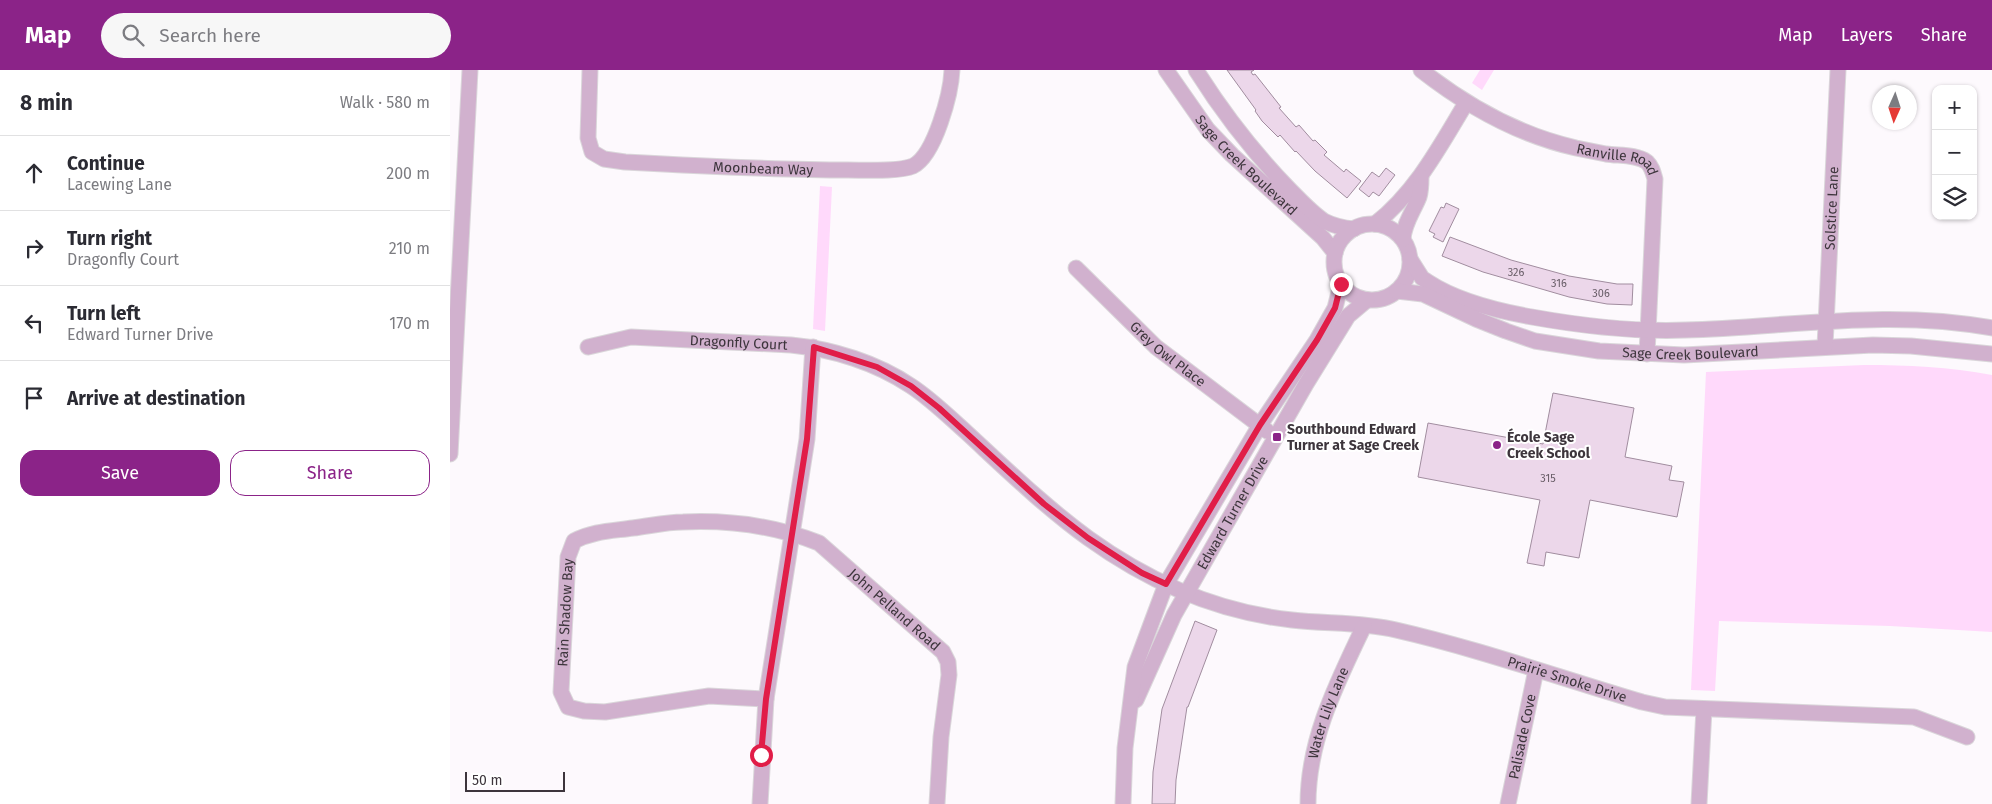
<!DOCTYPE html>
<meta charset="utf-8">
<style>
:root{--surface:#fff;--page:#f7f7f7;--text:#2b2b33;--muted:#7c7c81;--line:#e1e1e2;--accent:#8b2388}
body{margin:0;font-family:"Fira Sans",sans-serif;background:var(--page);color:var(--text)}
.controls{position:absolute;right:15px;top:15px;display:grid;overflow:hidden;border-radius:10px;box-shadow:0 1px 4px #0004}
.controls button{width:45px;height:45px;display:grid;place-items:center;padding:0;border:0;border-bottom:1px solid var(--line);background:var(--surface);color:var(--text);font:25px sans-serif}
.compass{position:absolute;left:1422px;top:15px;width:45px;height:45px;border-radius:50%;background:var(--surface);box-shadow:0 1px 4px #0004;rotate:183deg}
.scale{position:absolute;left:15px;bottom:12px;width:100px;box-sizing:border-box;padding-left:5px;border:2px solid #3d353c;border-top:0;font-size:14px;line-height:18px;white-space:nowrap;color:#3d353c;-webkit-text-stroke:4px #fff;paint-order:stroke}
.stop{position:absolute;width:15px;height:15px;margin:-11px;border:4px solid #e11d48;border-radius:50%;background:#fff}
.stop.end{background:#e11d48;border-color:#fff;box-shadow:0 1px 5px #0008}
.list{margin:0;padding:0;list-style:none}
h2{display:flex;justify-content:space-between;align-items:center;height:65px;margin:0;padding:0 20px;font-size:21px}
h2 small{font-size:16px;font-weight:400;color:var(--muted)}
.list li{display:grid;grid-template-columns:32px 1fr auto;gap:15px;align-items:center;box-sizing:border-box;height:75px;padding:0 20px;border-top:1px solid var(--line)}
.list b{display:block;font-size:19px;white-space:nowrap}
.list p{margin:0;font-size:16px;white-space:nowrap;color:var(--muted)}
.list em{font-size:16px;font-style:normal;color:var(--muted)}
.actions{display:flex;gap:10px;padding:15px 20px}
.actions a{flex:1;padding:11px 0;border:1px solid var(--accent);border-radius:15px;text-align:center;font-size:18px;color:var(--accent)}
.actions .main{background:var(--accent);color:#fff}
.icon{flex:none;width:28px;height:28px;fill:none;stroke:currentColor;stroke-width:2;stroke-linecap:round;stroke-linejoin:round}
.map{position:relative;flex:none;width:1542px;height:734px;overflow:hidden}
header{display:flex;align-items:center;gap:30px;box-sizing:border-box;height:70px;padding:0 25px;background:var(--accent);color:#fff}
header strong{font-size:24px}
nav{display:flex;gap:28px;margin-inline-start:auto;font-size:18px}
.search{width:350px;height:45px;background:var(--page);display:flex;align-items:center;gap:12px;box-sizing:border-box;padding:0 18px;border-radius:28px;color:var(--muted);font-size:19px}
main{display:flex}
aside{flex:1;background:var(--surface)}
.map>svg:first-child{display:block}
</style>
<header>
<strong>Map</strong>
<div class="search"><svg class="icon" aria-label="search" viewBox="0 0 24 24"><circle cx="10" cy="10" r="6"/><path d="M15 15l6 6"/></svg>Search here</div>
<nav><a>Map</a><a>Layers</a><a>Share</a></nav>
</header>
<main>
<aside>
<h2>8 min<small>Walk · 580 m</small></h2>
<ul class="list">
<li><svg class="icon" aria-label="ahead" viewBox="0 0 24 24"><path d="M12 20V5M6 11l6-6 6 6"/></svg><div><b>Continue</b><p>Lacewing Lane</p></div><em>200 m</em></li>
<li><svg class="icon" aria-label="right" viewBox="0 0 24 24"><path d="M7 20v-9h11M14 6l5 5-5 5"/></svg><div><b>Turn right</b><p>Dragonfly Court</p></div><em>210 m</em></li>
<li><svg class="icon" aria-label="left" viewBox="0 0 24 24"><path d="M17 20v-9H6M10 6l-5 5 5 5"/></svg><div><b>Turn left</b><p>Edward Turner Drive</p></div><em>170 m</em></li>
<li><svg class="icon" aria-label="arrive" viewBox="0 0 24 24"><path d="M6 21V4h12l-3 4 3 4H6"/></svg><div><b>Arrive at destination</b></div></li>
</ul>
<div class="actions"><a class="main">Save</a><a>Share</a></div>
</aside>
<div class="map">
<svg width="1542" height="734" viewBox="0 0 1542 734">
<rect width="100%" height="100%" fill="#fdf9fd"/>
<g fill="#ffd9fb">
<polygon points="1030,0 1044,0 1032,20 1022,13"/>
<polygon points="370,116 382,117 375,261 363,259"/>
<path d="M1414,295C1458,295 1499,297 1542,305V562L1440,556L1269,551L1265,621L1241,620L1256,302Z"/>
</g>
<g fill="#ecd7ea" stroke="#a18d9f">
<polygon points="777,0 804,0 801,2 803,5 805,4 831,37 829,38 846,57 849,55 863,71 865,70 877,82 874,85 894,102 896,99 911,111 897,128 865,101 846,81 845,82 830,65 828,67 812,51 805,41 806,40"/>
<polygon points="936,98 945,105 929,126 923,122 919,127 909,119 922,102 929,107"/>
<polygon points="996,133 1009,139 993,172 983,167 985,164 979,161 991,137 994,138"/>
<polygon points="1000,167 1061,190 1119,206 1167,214 1183,214 1182,235 1157,234 1119,227 1033,202 992,186"/>
<polygon points="1103,323 1184,338 1175,387 1222,396 1219,410 1234,412 1227,447 1140,430 1129,488 1096,482 1094,496 1077,493 1090,430 968,407 978,353 1093,374"/>
<polygon points="745,551 767,560 738,637 737,637 726,710 725,734 702,734 703,702 712,639"/>
</g>
<g fill="none" stroke-linecap="round" stroke-linejoin="round">
<g stroke="#dad6da" stroke-width="17">
<g id="minor">
<path id="s1" d="M140,0L138,68L142,82L154,89L175,92C249,96 324,100 398,100C415,100 449,102 463,96C485,85 501,23 502,0"/>
<path id="s2" d="M716,0L758,60L782,85L873,168L885,183"/>
<path d="M746,0C773,43 805,84 840,120C851,131 862,143 874,151C884,156 893,158 904,159"/>
<path id="s3" d="M971,0C1017,36 1068,65 1126,78C1136,80 1146,82 1156,84C1169,86 1186,84 1197,92C1202,97 1203,102 1205,109L1197,284"/>
<circle cx="922" cy="192" r="38"/>
<path d="M925,154C966,122 990,76 1016,33"/>
<path d="M953,169C954,153 963,142 969,127C971,121 971,113 971,107"/>
<path d="M960,189L972,208L978,212C1007,231 1048,241 1082,247C1132,256 1185,262 1236,260C1338,257 1440,239 1542,258"/>
<path id="s4" d="M626,198L706,277L817,361"/>
<path id="s5" d="M947,221L973,224L1026,249L1056,261L1085,271L1149,281L1234,285L1423,275L1461,276L1542,284"/>
<path id="s6" d="M1375,276L1388,0"/>
<path id="s7" d="M138,277L181,267L341,275C383,279 427,293 461,316C481,329 498,346 516,362C555,398 594,436 638,468C699,512 767,542 842,550C877,554 912,552 946,560C1029,579 1110,608 1192,632L1215,637L1464,647L1517,667"/>
<polyline points="0,384 20,0"/>
<path id="s8" d="M316,629L259,626L155,642L134,641L118,637L111,622L118,487L124,471C143,461 162,461 183,458C200,456 216,452 233,452C279,450 326,456 369,473L493,582L498,592L499,605L491,667L487,734"/>
<path id="s9" d="M686,630L724,545L856,314L898,246L917,230"/>
<polyline points="310,734 316,629 357,369 363,277"/>
<polyline points="673,734 675,678 685,597 716,514 810,355 867,270 885,238 891,214"/>
<path id="s10" d="M858,734C858,669 887,613 914,556"/>
<path id="s11" d="M1058,734L1086,600"/>
<polyline points="1249,734 1254,639"/>
</g>
</g>
<use href="#minor" stroke="#d1b1ce" stroke-width="15"/>
</g>
<g fill="none" stroke-linecap="round" stroke-linejoin="round">
<polyline stroke="#e11d48" stroke-width="6" points="311,685 316,629 357,369 364,277 427,297 461,316 489,338 594,434 638,468 692,503 716,514 810,355 867,270 885,238 891,214"/>
</g>
<g fill="#8b2388" stroke="#fff" stroke-width="2">
<rect x="822" y="362" width="10" height="10" rx="2.5"/>
<circle cx="1047" cy="375" r="5"/>
</g>
<g text-anchor="middle" stroke-width="4" stroke-linejoin="round" paint-order="stroke">
<g font-size="11" fill="#695e68">
<text x="1066" y="206">326</text>
<text x="1109" y="217">316</text>
<text x="1151" y="227">306</text>
<text x="1098" y="412">315</text>
</g>
<g font-size="14" fill="#3d353c" stroke="#fff">
<text dy="5" stroke="none"><textPath href="#s2" startOffset="125">Sage Creek Boulevard</textPath></text>
<text dy="5" stroke="none"><textPath href="#s3" startOffset="219">Ranville Road</textPath></text>
<text dy="5" stroke="none"><textPath href="#s1" startOffset="256">Moonbeam Way</textPath></text>
<text dy="5" stroke="none"><textPath href="#s6" startOffset="138">Solstice Lane</textPath></text>
<text dy="5" stroke="none"><textPath href="#s7" startOffset="152">Dragonfly Court</textPath></text>
<text dy="5" stroke="none"><textPath href="#s5" startOffset="304">Sage Creek Boulevard</textPath></text>
<text dy="5" stroke="none"><textPath href="#s4" startOffset="126">Grey Owl Place</textPath></text>
<text dy="5" stroke="none"><textPath href="#s9" startOffset="211">Edward Turner Drive</textPath></text>
<text dy="5" stroke="none"><textPath href="#s8" startOffset="719">John Pelland Road</textPath></text>
<text dy="5" stroke="none"><textPath href="#s8" startOffset="296">Rain Shadow Bay</textPath></text>
<text dy="5" stroke="none"><textPath href="#s7" startOffset="1071">Prairie Smoke Drive</textPath></text>
<text dy="5" stroke="none"><textPath href="#s10" startOffset="94">Water Lily Lane</textPath></text>
<text dy="5" stroke="none"><textPath href="#s11" startOffset="69">Palisade Cove</textPath></text>
</g>
<g font-size="14" font-weight="bold" fill="#3d353c" stroke="#fff" text-anchor="start">
<text x="837" y="364">Southbound Edward<tspan x="837" dy="16">Turner at Sage Creek</tspan></text>
<text x="1057" y="372">École Sage<tspan x="1057" dy="16">Creek School</tspan></text>
</g>
</g>
</svg>
<div class="controls">
<button>+</button>
<button>−</button>
<button><svg class="icon" aria-label="layers" viewBox="0 0 24 24"><path d="M12 4l9 5-9 5-9-5zM3 14l9 5 9-5"/></svg></button>
</div>
<svg class="compass" viewBox="-18 -18 36 36"><path d="M0-13l5 13h-10z" fill="#e53935"/><path d="M0 13l5-13h-10z" fill="#7c7c81"/></svg>
<div class="scale">50 m</div>
<div class="stop" style="left:311px;top:685px"></div>
<div class="stop end" style="left:891px;top:214px"></div>
</div>
</main>
